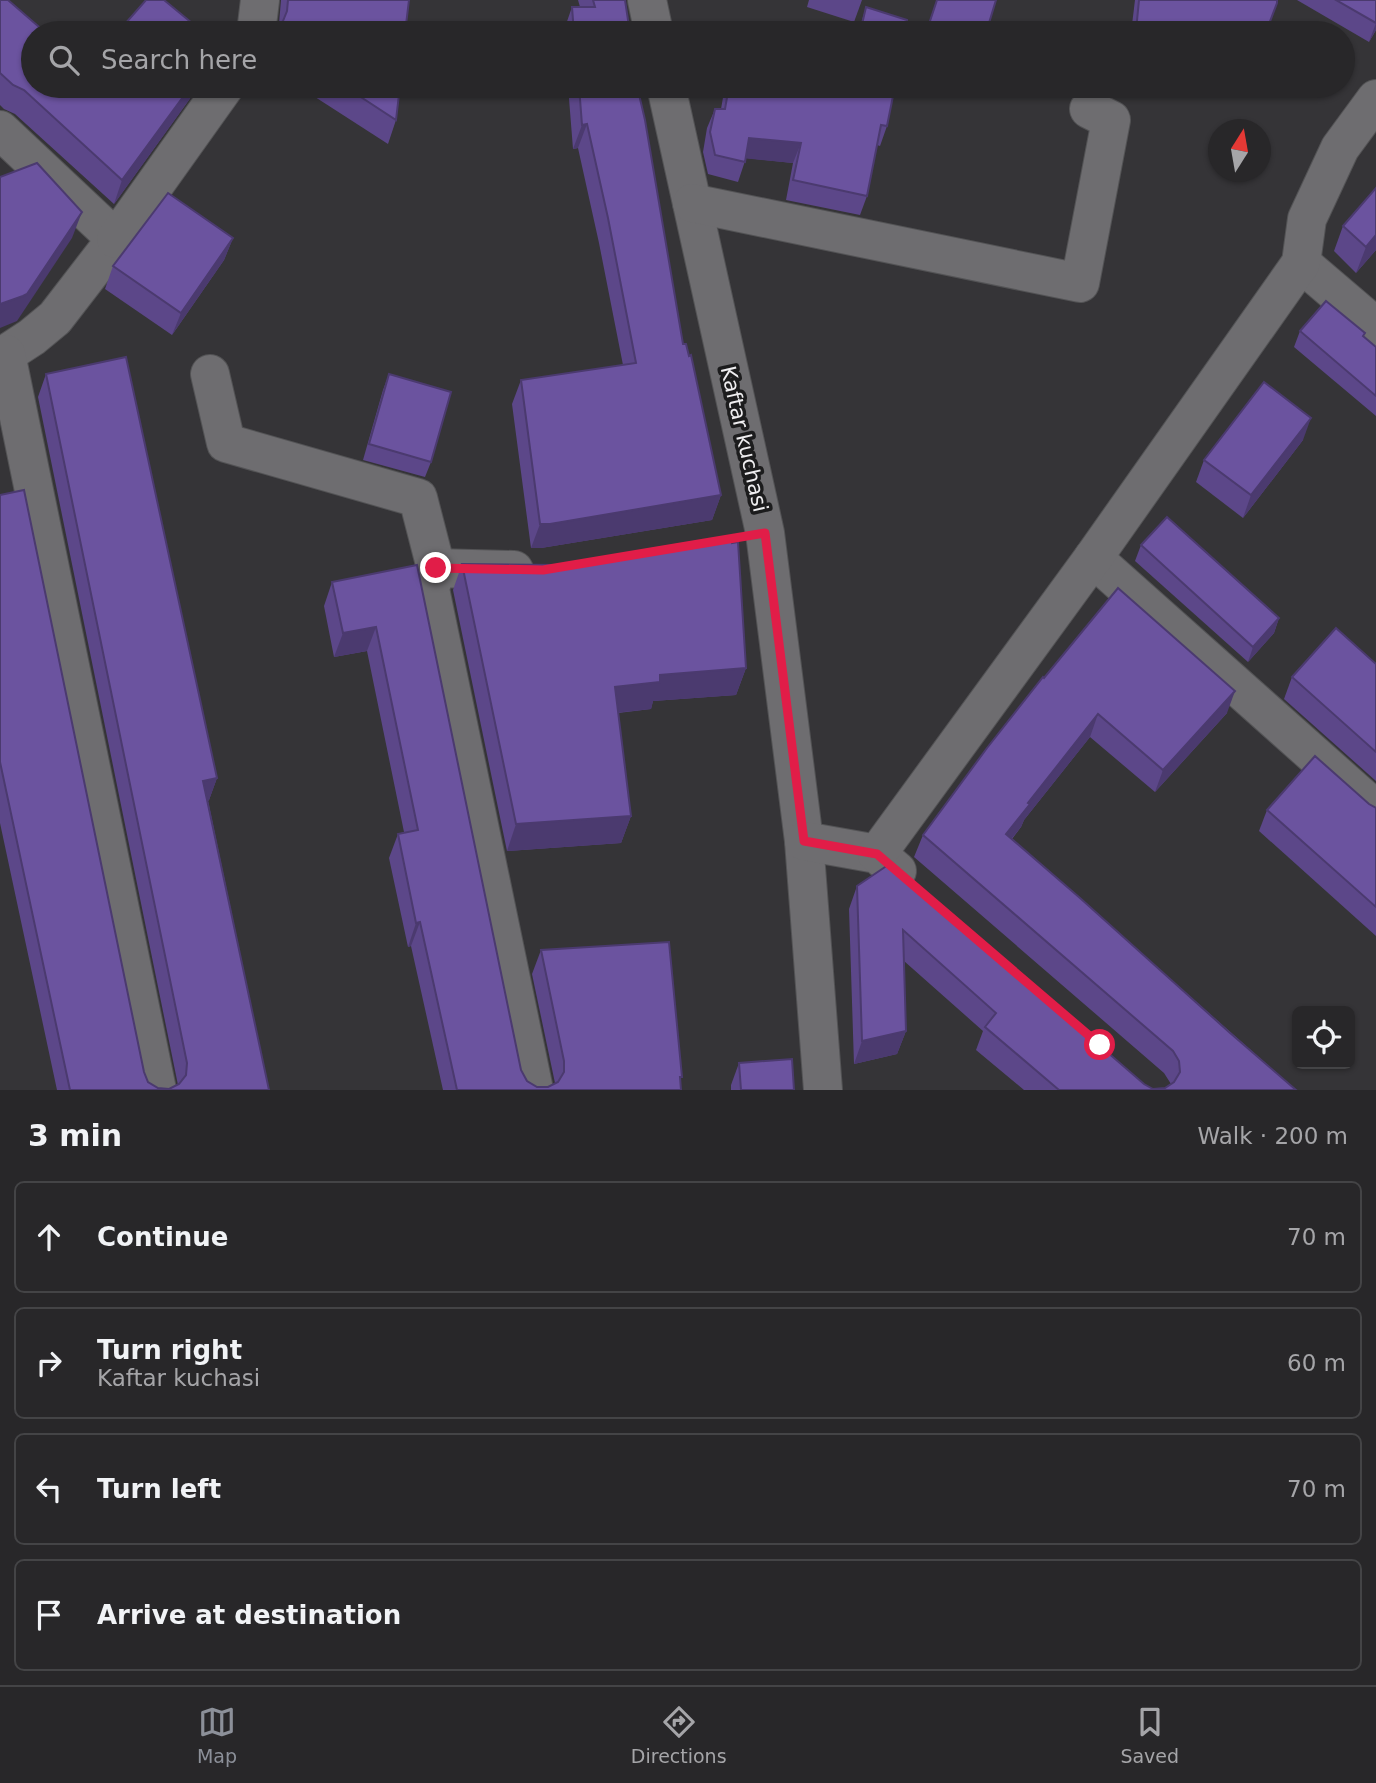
<!DOCTYPE html>
<meta charset="utf-8">
<style>
:root{--surface:#282729;--page:#343335;--text:#f1f3f6;--muted:#a5a5a8;--line:#444446;--accent:#8c9099}
body{margin:0;font-family:"DejaVu Sans",sans-serif;background:var(--page);color:var(--text)}
.controls{position:absolute;right:21px;bottom:21px;display:grid;overflow:hidden;border-radius:10px;box-shadow:0 2px 5px #0004}
.controls button{width:63px;height:63px;display:grid;place-items:center;padding:0;border:0;border-bottom:2px solid var(--line);background:var(--surface);color:var(--text);font:35px sans-serif}
.compass{position:absolute;left:1208px;top:119px;width:63px;height:63px;border-radius:50%;background:var(--surface);box-shadow:0 2px 5px #0004;rotate:11deg}
.stop{position:absolute;width:21px;height:21px;margin:-16px;border:5px solid #e11d48;border-radius:50%;background:#fff}
.stop.end{background:#e11d48;border-color:#fff;box-shadow:0 2px 7px #0008}
.list{margin:0;padding:0;list-style:none}
h2{display:flex;justify-content:space-between;align-items:center;height:91px;margin:0;padding:0 28px;font-size:30px}
h2 small{font-size:23px;font-weight:400;color:var(--muted)}
.list li{display:grid;grid-template-columns:46px 1fr auto;gap:21px;align-items:center;box-sizing:border-box;height:112px;margin:0 14px 14px;padding:0 14px;border:2px solid var(--line);border-radius:10px}
.list b{display:block;font-size:26px;white-space:nowrap}
.list p{margin:0;font-size:23px;white-space:nowrap;color:var(--muted)}
.list em{font-size:23px;font-style:normal;color:var(--muted)}
.icon{flex:none;width:38px;height:38px;fill:none;stroke:currentColor;stroke-width:2;stroke-linecap:round;stroke-linejoin:round}
.map{position:relative;flex:none;width:1376px;height:1090px;overflow:hidden}
.search{position:absolute;background:var(--surface);box-shadow:0 2px 5px #0004;left:21px;right:21px;top:21px;height:77px;display:flex;align-items:center;gap:18px;box-sizing:border-box;padding:0 24px;border-radius:38px;color:var(--muted);font-size:26px}
.sheet{height:595px;background:var(--surface)}
nav{display:flex;justify-content:space-around;align-items:center;box-sizing:border-box;height:98px;border-top:2px solid var(--line);background:var(--surface);font-size:19px;color:var(--muted)}
nav a{display:grid;justify-items:center;gap:4px}
nav .on{color:var(--accent)}
.map>svg:first-child{display:block}
</style>
<div class="map">
<svg width="1376" height="1090" viewBox="0 0 1376 1090">
<rect width="100%" height="100%" fill="#353437"/>
<g fill="none" stroke-linecap="round" stroke-linejoin="round">
<g stroke="#535355" stroke-width="40">
<g id="minor">
<polyline points="647,0 654,33"/>
<polyline points="256,33 260,0"/>
<polyline points="666,86 765,533 804,841 823,1090"/>
<polyline points="0,130 116,239 55,318 32,337 6,354 0,355"/>
<polyline points="692,203 1080,283 1111,120 1089,109"/>
<polyline points="116,239 225,86"/>
<polyline points="1301,263 1376,327"/>
<polyline points="6,354 157,1090"/>
<polyline points="210,374 226,443 418,498 436,568"/>
<polyline points="1093,558 1376,810"/>
<polyline points="514,570 436,568 430,589 534,1090"/>
<polyline points="804,841 877,854 897,871"/>
<polyline points="877,854 1093,558 1301,263 1307,219 1340,148 1376,99"/>
</g>
</g>
<use href="#minor" stroke="#6e6d70" stroke-width="38"/>
</g>
<g fill="#5c4789">
<polygon points="0,0 33,86 199,86 114,204 15,114 4,109 0,105"/>
<polygon points="281,0 409,0 405,33 274,33 276,27 279,24"/>
<polygon points="578,0 625,0 630,33 563,33 572,7 580,7"/>
<polygon points="809,0 862,0 854,22 807,7"/>
<polygon points="1135,0 1277,0 1266,33 1131,33"/>
<polygon points="1297,0 1376,0 1376,30 1369,42"/>
<polygon points="866,7 905,33 858,33"/>
<polygon points="298,86 400,86 396,120 388,144"/>
<polygon points="568,86 637,86 683,344 721,495 712,520 541,548 531,548 512,404 521,380 623,365 599,243 578,148 573,149"/>
<polygon points="725,86 895,86 887,126 880,146 877,145 867,196 860,215 786,200 793,163 746,158 738,182 708,174 703,152 707,128 715,109 721,109"/>
<polygon points="1376,188 1376,250 1356,273 1334,251 1343,226"/>
<polygon points="233,238 224,260 172,335 105,289 113,266"/>
<polygon points="1300,331 1364,337 1376,347 1376,416 1294,347"/>
<polygon points="46,374 217,778 209,800 208,801 269,1090 57,1090 0,823 0,495 144,1072 148,1082 158,1088 169,1089 178,1085 38,397"/>
<polygon points="389,374 431,462 425,477 363,460 383,390"/>
<polygon points="1303,440 1243,518 1196,482 1204,460"/>
<polygon points="1141,545 1279,618 1274,633 1248,662 1135,561"/>
<polygon points="462,564 746,668 736,695 653,701 651,709 618,713 631,816 621,843 507,851 453,590"/>
<polygon points="417,565 521,1070 527,1081 537,1087 548,1087 555,1083 532,974 541,950 680,1081 681,1090 443,1090 411,946 408,947 389,858 398,834 404,832 367,651 334,657 324,606 332,582"/>
<polygon points="1376,664 1376,781 1284,699 1292,677"/>
<polygon points="1043,677 1227,713 1155,792 1090,737 1024,820 1021,827 1012,839 1296,1090 1024,1090 976,1050 983,1031 904,961 906,1031 897,1054 854,1064 849,909 857,886 1144,1084 1153,1089 1165,1088 1171,1084 1164,1073 914,857 923,835"/>
<polygon points="1369,804 1376,808 1376,936 1259,831 1267,810"/>
<polygon points="739,1063 794,1090 731,1090 731,1085"/>
</g>
<g fill="#4b3a6f">
<polygon points="1376,23 1376,30 1369,42"/>
<polygon points="1269,24 1266,33 1188,33 1191,26"/>
<polygon points="1136,31 1160,33 1135,33"/>
<polygon points="191,86 199,86 114,204 122,180"/>
<polygon points="587,124 578,148 573,149 582,125"/>
<polygon points="749,138 801,143 793,163 742,158"/>
<polygon points="82,212 72,238 17,321 0,328 0,304"/>
<polygon points="1376,235 1376,250 1356,273 1366,247"/>
<polygon points="233,238 224,260 172,335 181,313"/>
<polygon points="1311,418 1303,440 1243,518 1251,495"/>
<polygon points="721,495 712,520 541,548 531,548 540,524"/>
<polygon points="1279,618 1274,633 1248,662 1253,647"/>
<polygon points="376,627 367,651 334,657 343,633"/>
<polygon points="746,668 736,695 653,701 651,709 605,714 615,687 660,675"/>
<polygon points="1235,691 1227,713 1155,792 1163,770"/>
<polygon points="1098,714 1090,737 1024,820 1021,827 997,856 1006,834 1028,803"/>
<polygon points="217,778 209,800 195,803 203,781"/>
<polygon points="631,816 621,843 507,851 516,824"/>
<polygon points="420,922 411,946 408,947 416,923"/>
<polygon points="906,1031 897,1054 854,1064 862,1041"/>
</g>
<g fill="#6b539f" stroke="#4b3a6f" stroke-width="2">
<polygon points="0,0 8,0 46,33 33,33 33,86 191,86 122,180 24,90 13,85 0,73"/>
<polygon points="146,0 164,0 204,33 117,33"/>
<polygon points="288,0 409,0 405,33 275,33 276,27 283,21 287,11"/>
<polygon points="593,0 625,0 630,33 574,33 572,7 595,7"/>
<polygon points="937,0 996,0 986,33 926,33"/>
<polygon points="1139,0 1277,0 1277,3 1269,24 1191,26 1190,33 1160,33 1136,31"/>
<polygon points="1336,0 1376,0 1376,23"/>
<polygon points="866,7 907,20 905,33 860,33"/>
<polygon points="344,86 400,86 396,120"/>
<polygon points="579,86 637,86 645,120 683,344 686,344 689,356 691,355 721,495 550,524 540,524 521,380 636,363 608,218 587,124 582,125"/>
<polygon points="729,86 895,86 887,126 881,125 867,196 793,180 801,143 749,138 745,162 715,155 710,132 715,109 725,109"/>
<polygon points="37,163 82,212 27,294 23,296 0,304 0,177"/>
<polygon points="1376,188 1376,235 1366,247 1343,226"/>
<polygon points="168,193 233,238 181,313 113,266"/>
<polygon points="1326,301 1365,333 1363,336 1376,347 1376,396 1300,331"/>
<polygon points="126,357 217,778 203,781 269,1090 70,1090 0,762 0,495 24,490 144,1072 148,1082 158,1088 169,1089 179,1084 186,1075 187,1063 46,374"/>
<polygon points="389,374 451,392 431,462 369,444"/>
<polygon points="1264,382 1311,418 1251,495 1204,460"/>
<polygon points="1167,517 1279,618 1253,647 1141,545"/>
<polygon points="731,536 732,543 738,542 746,668 660,675 660,682 615,687 631,816 516,824 462,564 556,565"/>
<polygon points="417,565 521,1070 527,1081 537,1087 548,1087 558,1082 564,1072 564,1061 541,950 669,942 682,1077 680,1077 681,1090 457,1090 420,922 416,923 398,834 418,830 376,627 343,633 332,582"/>
<polygon points="1118,588 1235,691 1163,770 1098,714 1028,803 1030,804 1006,834 1080,898 1229,1032 1296,1090 1059,1090 985,1027 996,1013 903,930 906,1031 862,1041 857,886 888,865 895,872 897,870 1144,1084 1153,1089 1165,1088 1174,1082 1180,1072 1179,1061 1173,1051 923,835 987,748 1043,677 1044,678"/>
<polygon points="1336,628 1376,664 1376,752 1292,677"/>
<polygon points="1315,756 1369,804 1376,808 1376,907 1267,810"/>
<polygon points="792,1059 794,1090 741,1090 739,1063"/>
</g>
<g fill="none" stroke-linecap="round" stroke-linejoin="round">
<polyline stroke="#e11d48" stroke-width="9" points="436,568 543,570 765,533 804,841 877,854 1100,1045"/>
</g>
<g text-anchor="middle" stroke-width="7" stroke-linejoin="round" paint-order="stroke">
<g font-size="21" fill="#efeef0" stroke="#1c1c1d">
<text transform="translate(744 439) rotate(77)" y="7">Kaftar kuchasi</text>
</g>
</g>
</svg>
<div class="controls">
<button><svg class="icon" aria-label="locate" viewBox="0 0 24 24"><circle cx="12" cy="12" r="6"/><path d="M12 2v4M12 18v4M2 12h4M18 12h4"/></svg></button>
</div>
<svg class="compass" viewBox="-18 -18 36 36"><path d="M0-13l5 13h-10z" fill="#e53935"/><path d="M0 13l5-13h-10z" fill="#a5a5a8"/></svg>
<div class="stop" style="left:1100px;top:1045px"></div>
<div class="stop end" style="left:436px;top:568px"></div>
<div class="search"><svg class="icon" aria-label="search" viewBox="0 0 24 24"><circle cx="10" cy="10" r="6"/><path d="M15 15l6 6"/></svg>Search here</div>
</div>
<section class="sheet">
<h2>3 min<small>Walk · 200 m</small></h2>
<ul class="list">
<li><svg class="icon" aria-label="ahead" viewBox="0 0 24 24"><path d="M12 20V5M6 11l6-6 6 6"/></svg><div><b>Continue</b></div><em>70 m</em></li>
<li><svg class="icon" aria-label="right" viewBox="0 0 24 24"><path d="M7 20v-9h11M14 6l5 5-5 5"/></svg><div><b>Turn right</b><p>Kaftar kuchasi</p></div><em>60 m</em></li>
<li><svg class="icon" aria-label="left" viewBox="0 0 24 24"><path d="M17 20v-9H6M10 6l-5 5 5 5"/></svg><div><b>Turn left</b></div><em>70 m</em></li>
<li><svg class="icon" aria-label="arrive" viewBox="0 0 24 24"><path d="M6 21V4h12l-3 4 3 4H6"/></svg><div><b>Arrive at destination</b></div></li>
</ul>
</section>
<nav>
<a class="on"><svg class="icon" aria-label="map" viewBox="0 0 24 24"><path d="M3 6l6-2 6 2 6-2v14l-6 2-6-2-6 2zM9 4v14M15 6v14"/></svg>Map</a>
<a><svg class="icon" aria-label="directions" viewBox="0 0 24 24"><path d="M12 3l9 9-9 9-9-9zM9 14v-3h6M13 9l2 2-2 2"/></svg>Directions</a>
<a><svg class="icon" aria-label="saved" viewBox="0 0 24 24"><path d="M7 4h10v16l-5-4-5 4z"/></svg>Saved</a>
</nav>
